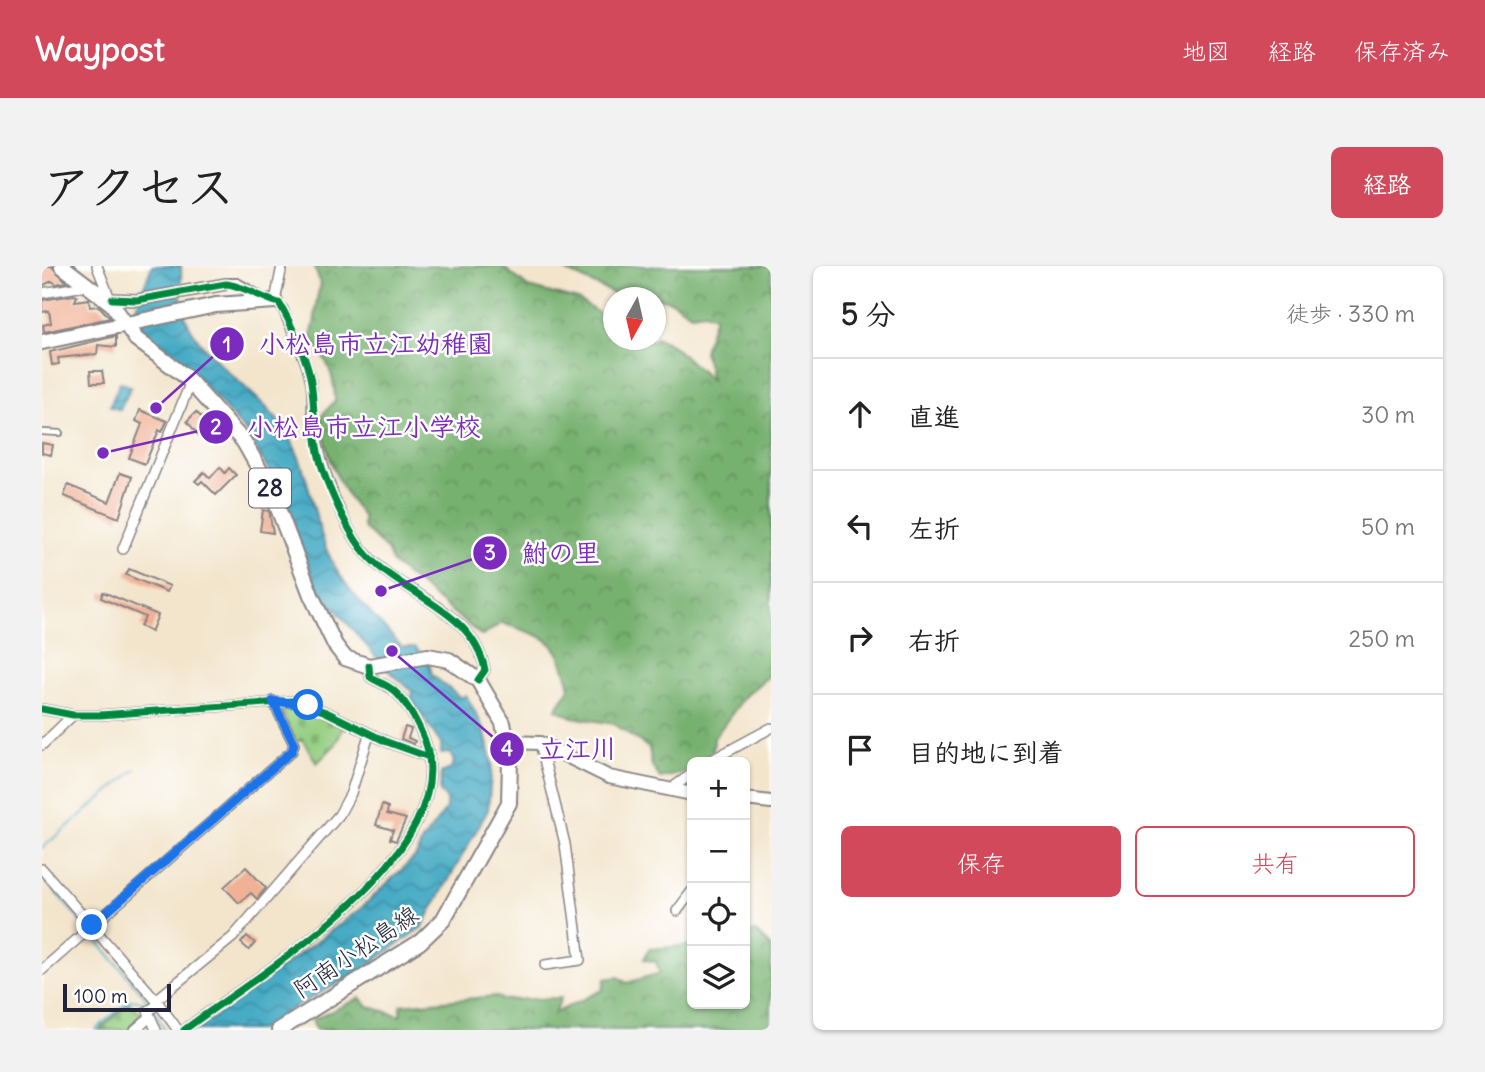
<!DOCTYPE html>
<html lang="ja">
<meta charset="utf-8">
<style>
:root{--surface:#fff;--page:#f2f2f2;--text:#222;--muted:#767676;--line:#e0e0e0;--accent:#d1495b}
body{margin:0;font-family:Delius,"Klee One",sans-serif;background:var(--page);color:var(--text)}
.controls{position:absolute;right:21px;bottom:21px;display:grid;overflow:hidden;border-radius:10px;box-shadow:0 2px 5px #0004}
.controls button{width:63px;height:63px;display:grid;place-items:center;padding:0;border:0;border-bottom:2px solid var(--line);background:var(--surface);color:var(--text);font:35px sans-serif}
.compass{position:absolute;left:561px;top:21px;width:63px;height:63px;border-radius:50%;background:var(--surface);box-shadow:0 2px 5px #0004;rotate:188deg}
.scale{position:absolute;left:21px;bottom:18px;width:108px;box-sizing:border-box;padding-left:7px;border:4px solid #22223b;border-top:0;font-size:19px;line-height:24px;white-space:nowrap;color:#22223b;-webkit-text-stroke:5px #fff;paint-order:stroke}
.stop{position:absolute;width:21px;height:21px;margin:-16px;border:5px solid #1a73e8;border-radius:50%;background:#fff}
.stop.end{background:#1a73e8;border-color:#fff;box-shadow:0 2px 7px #0008}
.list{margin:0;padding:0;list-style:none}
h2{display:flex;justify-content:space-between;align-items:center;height:91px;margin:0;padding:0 28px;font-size:30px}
h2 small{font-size:23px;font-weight:400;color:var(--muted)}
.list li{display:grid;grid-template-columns:46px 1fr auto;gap:21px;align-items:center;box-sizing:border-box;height:112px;padding:0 28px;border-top:2px solid var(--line)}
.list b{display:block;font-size:26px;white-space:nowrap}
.list em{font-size:23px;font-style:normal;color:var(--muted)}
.actions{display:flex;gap:14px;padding:21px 28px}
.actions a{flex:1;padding:16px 0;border:2px solid var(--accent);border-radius:10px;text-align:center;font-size:24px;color:var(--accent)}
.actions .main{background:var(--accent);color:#fff}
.icon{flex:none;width:38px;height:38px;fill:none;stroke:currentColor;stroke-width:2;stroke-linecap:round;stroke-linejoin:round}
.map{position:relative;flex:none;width:729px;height:764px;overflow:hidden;border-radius:10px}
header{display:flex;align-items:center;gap:42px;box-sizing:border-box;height:98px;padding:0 35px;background:var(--accent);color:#fff}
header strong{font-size:33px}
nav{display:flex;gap:38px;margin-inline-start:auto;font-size:24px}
.intro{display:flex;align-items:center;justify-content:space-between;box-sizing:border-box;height:168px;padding:0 42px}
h1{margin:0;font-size:49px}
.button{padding:18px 32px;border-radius:10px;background:var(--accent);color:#fff;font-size:24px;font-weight:700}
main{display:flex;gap:42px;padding:0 42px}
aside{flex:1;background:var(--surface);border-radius:10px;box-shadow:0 2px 5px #0004}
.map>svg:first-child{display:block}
</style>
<header>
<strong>Waypost</strong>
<nav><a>地図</a><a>経路</a><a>保存済み</a></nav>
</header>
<div class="intro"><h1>アクセス</h1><a class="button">経路</a></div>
<main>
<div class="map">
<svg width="729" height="764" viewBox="0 0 729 764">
<defs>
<pattern id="forest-crowns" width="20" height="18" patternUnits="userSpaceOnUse" patternTransform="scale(1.75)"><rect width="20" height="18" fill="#77b16f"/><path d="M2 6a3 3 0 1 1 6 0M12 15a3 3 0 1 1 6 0" fill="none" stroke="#61905c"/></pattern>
<pattern id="cemetery-stones" width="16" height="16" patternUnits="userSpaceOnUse" patternTransform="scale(1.75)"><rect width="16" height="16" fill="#94ce81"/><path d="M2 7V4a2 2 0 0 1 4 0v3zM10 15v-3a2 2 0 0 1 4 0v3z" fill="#7fb170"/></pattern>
<pattern id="water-waves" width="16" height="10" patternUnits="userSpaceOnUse" patternTransform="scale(1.75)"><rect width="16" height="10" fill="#46abc5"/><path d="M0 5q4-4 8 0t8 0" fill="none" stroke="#3a8ba1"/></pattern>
</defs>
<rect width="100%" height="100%" fill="#fff"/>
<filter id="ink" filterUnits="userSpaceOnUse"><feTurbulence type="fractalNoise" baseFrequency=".0143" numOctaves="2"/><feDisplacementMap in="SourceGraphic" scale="14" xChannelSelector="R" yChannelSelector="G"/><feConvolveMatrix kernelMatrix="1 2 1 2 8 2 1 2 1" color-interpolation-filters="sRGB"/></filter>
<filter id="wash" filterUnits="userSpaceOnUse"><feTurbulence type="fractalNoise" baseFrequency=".00686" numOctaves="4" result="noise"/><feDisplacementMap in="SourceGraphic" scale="28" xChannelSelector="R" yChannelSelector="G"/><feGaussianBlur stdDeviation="1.57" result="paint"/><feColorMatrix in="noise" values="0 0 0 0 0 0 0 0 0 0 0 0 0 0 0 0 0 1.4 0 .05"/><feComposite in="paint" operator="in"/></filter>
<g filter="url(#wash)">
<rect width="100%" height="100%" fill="#f3e5cc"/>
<g fill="url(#forest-crowns)" stroke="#4c6a55" stroke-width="2">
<path d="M272,0H460L486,21L536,34L571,56L572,74H614V71L631,80L669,114L662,85L673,50L663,46L649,48L629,35L602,29L577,30L513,0H729V408L704,429L672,472L671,489L658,496H650V501L639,508L618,512L610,500L607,482L572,458L530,451L514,443L528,422C516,370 506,373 460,357L440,370L350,297L345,284L321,261V250C295,221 284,188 279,150L293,135C293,110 285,92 268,72C277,52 270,39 279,19Z"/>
<polygon points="703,666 714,666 729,681 729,764 274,764 270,754 318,732 326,740 358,750 359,739 455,730 461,734 519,732 513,747 561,724 563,713 576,711 585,717 618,707 614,696 602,693 607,683 650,679 650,738 703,738"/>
</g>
<g fill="url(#cemetery-stones)" stroke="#5b785e" stroke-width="2">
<polygon points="248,436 303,458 293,479 275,497 260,473 254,476 236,437"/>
<polygon points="87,737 104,751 89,764 57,764"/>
</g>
<g fill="url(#water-waves)" stroke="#346680" stroke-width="2">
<path d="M110,0H139C140,14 137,34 142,48C158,94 220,126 246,169C267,204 270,247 285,285C301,323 333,351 360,381H373L387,396L390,409L419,432L424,429L442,463L450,498L446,544L380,661L319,705L249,743L217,764H155L317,644L374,590L380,575L404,543V532L398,527L399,507L409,503L412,495L408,487L399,488V478L369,433L371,426L343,401L275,322L236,221L207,170L153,108L119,82L90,51Z"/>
<polygon points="78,116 89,121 78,144 68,140"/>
</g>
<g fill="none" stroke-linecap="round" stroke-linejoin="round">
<g stroke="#46abc5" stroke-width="2">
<polyline points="84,45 93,48"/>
<polyline points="0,582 94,503"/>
<polyline points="0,611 43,660"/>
<polyline points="50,668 109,738"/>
<polyline points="113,746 122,764"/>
<polyline points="53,764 88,734 107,736"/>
</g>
</g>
<g id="blocks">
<g fill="#f1b195">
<polygon points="0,0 9,0 25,16 14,18 10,15 0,20"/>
<polygon points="32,29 35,30 33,35 47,33 48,41 57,40 68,52 2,66 1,59 9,57 7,45 0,46 0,34"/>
<polygon points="74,70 74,81 56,79 55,88 16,92 17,98 10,99 8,86"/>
<polygon points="48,105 60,105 62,117 49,117"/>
<polygon points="98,144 125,155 120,166 117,164 103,198 87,192 100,158 94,155"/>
<polygon points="154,146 172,163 175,160 181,167 174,174 164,164 157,170 145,155"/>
<polygon points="0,177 11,179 9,189 0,187"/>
<polygon points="178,201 183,207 187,202 194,209 174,229 160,215 157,218 153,215 162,206 168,212"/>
<polygon points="78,207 90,211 77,252 22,230 26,219 67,236"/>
<polygon points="221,244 227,245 231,267 218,265"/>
<polygon points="87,303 128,320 125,326 84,309"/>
<polygon points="61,326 116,349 109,366 98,360 103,351 59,332"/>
<polygon points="363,461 369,463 366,472 373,475 372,478 359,473"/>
<polygon points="340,539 346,541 345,548 364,553 354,575 348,573 351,564 334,559"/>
<polygon points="204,601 224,622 215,633 209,627 197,637 182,621"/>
<polygon points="205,670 213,677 207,684 199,677"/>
</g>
</g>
</g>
<g filter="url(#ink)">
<use href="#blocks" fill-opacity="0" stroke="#8a8484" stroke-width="2"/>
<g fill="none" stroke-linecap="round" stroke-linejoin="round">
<g stroke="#8a8484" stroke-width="8">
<polyline id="service" points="0,166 18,167"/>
</g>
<g stroke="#8a8484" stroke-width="12">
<g id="minor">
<polyline points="55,0 70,38"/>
<path d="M240,0L233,35L241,43C250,65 263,89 268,112C272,126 269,141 271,155C277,193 296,253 321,284C356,329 431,341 443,404L436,414"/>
<polyline points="0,27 43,20"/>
<polyline points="81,283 148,118"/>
<polyline points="0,443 31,449 58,449 252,435 284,446 345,476 387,491"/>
<polyline points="498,477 523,578 538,694 503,699"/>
<polyline points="0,479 31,449"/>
<polyline points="666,496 729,462"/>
<polyline points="633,525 634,519 650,508"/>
<polyline points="0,603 114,734 136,764"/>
<polyline points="635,645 650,625"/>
<polyline points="0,704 250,485 252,478 231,435"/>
<polyline points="114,734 191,671 297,549 309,527 327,469"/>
<polyline points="93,764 108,751"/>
<polyline points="114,764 106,745 117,738"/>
<path d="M142,764C218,707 437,580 378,463C371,449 363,434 351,424C344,418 335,416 328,411L327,400"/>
</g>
</g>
<g stroke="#8a8484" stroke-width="14">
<polyline id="tertiary" points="70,33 95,34 184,18 195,18 223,34"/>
</g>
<g stroke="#8a8484" stroke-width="16">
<g id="secondary">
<polyline points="465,476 498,477 567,511 650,528"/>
<polyline points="703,533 729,536"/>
</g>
</g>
<g stroke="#8a8484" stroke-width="18">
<g id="primary">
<polyline points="20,0 70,38 94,73 143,110 202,176 229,224 269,329 293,379 303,392 327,400 386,390 407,394 436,414 461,457 468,494 467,537 401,654 378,676 237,764"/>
<polyline points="0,76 174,39 233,35"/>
</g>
</g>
<use href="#service" stroke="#fff" stroke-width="4.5"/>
<use href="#minor" stroke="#fff" stroke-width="9"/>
<use href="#tertiary" stroke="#fff" stroke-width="10"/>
<use href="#secondary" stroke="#fff" stroke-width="12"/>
<use href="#primary" stroke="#fff" stroke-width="14"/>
<g stroke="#fff" stroke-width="11">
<g id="cycleway">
<path d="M70,33L95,34L184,18C200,19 219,32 237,37C248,54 266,96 269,116C273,139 271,162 276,186C281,212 304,262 320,283C355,329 431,341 443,404L436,414"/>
<polyline points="0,443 31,449 58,449 252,435 284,446 345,476 387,491"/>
<path d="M142,764C218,707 437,580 378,463C371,449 363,434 351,424C344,418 335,416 328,411L327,400"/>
</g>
</g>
<use href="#cycleway" stroke="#00873e" stroke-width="7"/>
</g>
</g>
<g fill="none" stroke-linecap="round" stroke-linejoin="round" filter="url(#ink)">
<polyline stroke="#1a73e8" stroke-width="9" points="50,659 250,485 252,478 231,435 266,439"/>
</g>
<g text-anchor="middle" stroke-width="5" stroke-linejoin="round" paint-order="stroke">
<rect fill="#fff" stroke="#646476" stroke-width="2" x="207" y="202.5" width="42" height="39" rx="5"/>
<g font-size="23" font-weight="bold" fill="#22223b">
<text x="228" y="230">28</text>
</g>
<g font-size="24" fill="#22223b" stroke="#fff">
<text transform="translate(314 686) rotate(-34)" y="8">阿南小松島線</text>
</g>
</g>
<path fill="none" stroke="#7b2cbf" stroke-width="2.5" d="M114 142L185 78M61 187L174 161M339 325L448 287M350 385L465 483"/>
<g fill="#7b2cbf" stroke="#fff" stroke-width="2.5">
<circle cx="114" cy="142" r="7"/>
<circle cx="61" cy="187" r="7"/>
<circle cx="339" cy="325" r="7"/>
<circle cx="350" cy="385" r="7"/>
<circle cx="185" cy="78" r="18"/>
<circle cx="174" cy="161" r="18"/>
<circle cx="448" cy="287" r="18"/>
<circle cx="465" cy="483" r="18"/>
</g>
<g font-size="21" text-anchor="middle" font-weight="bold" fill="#fff">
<text x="185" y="86">1</text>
<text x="174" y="168">2</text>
<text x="448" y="294">3</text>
<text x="465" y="490">4</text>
</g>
<g font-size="26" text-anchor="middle" font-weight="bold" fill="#7b2cbf" stroke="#fff" stroke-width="5" stroke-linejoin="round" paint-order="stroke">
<text x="334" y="87">小松島市立江幼稚園</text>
<text x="322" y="170">小松島市立江小学校</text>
<text x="519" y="296">鮒の里</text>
<text x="536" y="492">立江川</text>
</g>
</svg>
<div class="controls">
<button>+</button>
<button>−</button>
<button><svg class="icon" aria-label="locate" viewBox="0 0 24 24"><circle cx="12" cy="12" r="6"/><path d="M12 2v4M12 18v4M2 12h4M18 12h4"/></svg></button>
<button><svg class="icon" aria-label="layers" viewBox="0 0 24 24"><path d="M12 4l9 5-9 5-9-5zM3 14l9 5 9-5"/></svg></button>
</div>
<svg class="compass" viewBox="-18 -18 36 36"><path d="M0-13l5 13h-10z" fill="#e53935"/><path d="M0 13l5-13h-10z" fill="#767676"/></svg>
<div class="scale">100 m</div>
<div class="stop" style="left:266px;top:439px"></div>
<div class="stop end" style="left:50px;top:659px"></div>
</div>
<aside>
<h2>5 分<small>徒歩 · 330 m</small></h2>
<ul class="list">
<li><svg class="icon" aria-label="ahead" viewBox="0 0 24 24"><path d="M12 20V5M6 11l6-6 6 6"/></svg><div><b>直進</b></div><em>30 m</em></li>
<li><svg class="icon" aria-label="left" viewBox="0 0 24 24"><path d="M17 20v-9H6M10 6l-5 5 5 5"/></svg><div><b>左折</b></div><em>50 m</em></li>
<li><svg class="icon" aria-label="right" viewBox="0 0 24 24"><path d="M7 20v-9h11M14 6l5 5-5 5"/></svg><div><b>右折</b></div><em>250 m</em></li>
<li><svg class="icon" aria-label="arrive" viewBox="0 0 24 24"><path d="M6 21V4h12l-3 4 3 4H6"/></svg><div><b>目的地に到着</b></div></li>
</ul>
<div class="actions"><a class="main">保存</a><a>共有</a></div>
</aside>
</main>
